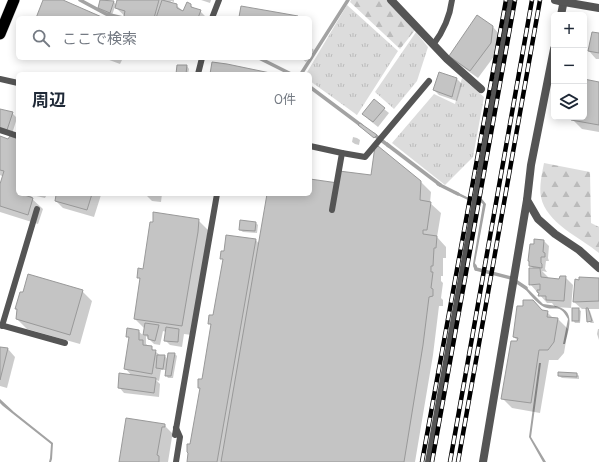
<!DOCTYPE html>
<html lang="ja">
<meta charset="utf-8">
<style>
:root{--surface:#fff;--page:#f6f6f7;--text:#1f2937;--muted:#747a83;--line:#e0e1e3}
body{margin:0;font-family:"DM Sans","Noto Sans JP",sans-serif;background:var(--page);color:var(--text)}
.controls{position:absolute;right:12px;top:12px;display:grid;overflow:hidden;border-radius:6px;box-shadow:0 2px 10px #0003}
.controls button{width:36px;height:36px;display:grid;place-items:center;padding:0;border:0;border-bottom:1px solid var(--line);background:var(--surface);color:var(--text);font:20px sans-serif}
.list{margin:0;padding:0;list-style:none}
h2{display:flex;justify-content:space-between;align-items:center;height:52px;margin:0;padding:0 16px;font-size:17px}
h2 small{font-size:13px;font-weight:400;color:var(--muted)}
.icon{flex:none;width:22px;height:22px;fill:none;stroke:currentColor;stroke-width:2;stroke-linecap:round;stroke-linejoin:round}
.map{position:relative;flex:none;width:599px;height:462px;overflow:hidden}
.search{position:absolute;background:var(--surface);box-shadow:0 2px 10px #0003;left:16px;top:16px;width:296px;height:44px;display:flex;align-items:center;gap:10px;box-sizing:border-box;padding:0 14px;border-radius:6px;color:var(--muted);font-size:15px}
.panel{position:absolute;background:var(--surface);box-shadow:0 2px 10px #0003;left:16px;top:72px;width:296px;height:124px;border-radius:6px}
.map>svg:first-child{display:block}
</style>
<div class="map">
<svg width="599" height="462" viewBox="0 0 599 462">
<defs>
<pattern id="grass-tufts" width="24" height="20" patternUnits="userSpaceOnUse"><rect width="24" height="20" fill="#dcdcdc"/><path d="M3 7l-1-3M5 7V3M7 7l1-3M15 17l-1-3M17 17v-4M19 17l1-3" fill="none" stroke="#bbb"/></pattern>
<pattern id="forest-firs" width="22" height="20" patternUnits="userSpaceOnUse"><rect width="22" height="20" fill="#dcdcdc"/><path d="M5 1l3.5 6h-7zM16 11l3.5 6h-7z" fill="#bbb"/></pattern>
</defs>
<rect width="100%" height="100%" fill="#fff"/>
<g fill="url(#grass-tufts)">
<polygon points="347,5 398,51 357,115 310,81 310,74 306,74"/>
<polygon points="416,32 428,47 417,81 394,109 375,92"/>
<polygon points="462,78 484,97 473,157 445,185 392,143 434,94 455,104"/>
</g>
<g fill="url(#forest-firs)">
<polygon points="351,0 388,0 415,30 400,49 350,2"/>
<path d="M544,163L590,172L591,223L599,227V253C581,238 546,223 541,197C539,187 542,173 544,163Z"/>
</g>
<g fill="#a3a3a3">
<polygon points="387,142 442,184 440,187 386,146"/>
<polygon points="455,191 467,197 482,199 486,204 475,263 477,269 475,271 473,264 483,204 479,201 468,200 453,193"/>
<path d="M524,285L543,304C575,307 572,318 565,344H563L568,319C559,302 555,312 544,307C536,303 529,293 523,287Z"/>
<polygon points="539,363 541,363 531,437 546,462 543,462 529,437"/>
<polygon points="0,399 14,412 53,443 52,459 51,462 49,462 50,458 51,444 3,406 0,403"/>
</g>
<g fill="#0003">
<polygon points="101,0 114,2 117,5 118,0 174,0 174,2 171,1 170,3 176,5 184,12 190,5 195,9 200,11 207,18 127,18 115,7 112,15 101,10 99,8"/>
<polygon points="201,0 211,0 210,3"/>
<polygon points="493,27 500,35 498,51 478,78 457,63 450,56"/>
<polygon points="599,34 599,59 596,59 589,51"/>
<polygon points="310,47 314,50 310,56"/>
<polygon points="104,58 123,58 120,64"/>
<polygon points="301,58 309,58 306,62"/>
<polygon points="178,66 187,66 189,69 188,74 177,74"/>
<polygon points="86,73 98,74 86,74"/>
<polygon points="457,79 462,84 457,101 439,95 434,90"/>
<polygon points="584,80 599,83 599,132 582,129 572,119 572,117 584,117"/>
<polygon points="384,109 389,113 378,127 368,119"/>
<polygon points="0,110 12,113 17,118 12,134 0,130"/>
<polygon points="0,137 8,140 18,140 18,194 47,194 45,198 32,195 31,198 43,209 38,224 0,212 0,187 4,177 0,175"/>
<polygon points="353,137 357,138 360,140 359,145 355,144 352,142"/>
<polygon points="310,180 339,184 421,182 431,192 430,203 441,213 437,237 446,247 446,258 443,258 443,276 441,276 441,281 443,283 441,298 443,300 443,306 439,306 433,355 415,462 188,462 201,389 199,387 203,380 212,326 209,323 214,316 224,260 221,258 225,252 227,237 256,240 259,244 268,194 310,194"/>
<polygon points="55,194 101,194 101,195 94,217 63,208 56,201 57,196"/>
<polygon points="147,194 162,194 161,202 152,201 147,196"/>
<polygon points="198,220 208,230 192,335 184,334 182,347 170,345 165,340 166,332 163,331 160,345 154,344 146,336 146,344 161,356 165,356 168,360 175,354 177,356 173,378 168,378 166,375 167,370 161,370 159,381 156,380 160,384 159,397 124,393 119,387 132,376 125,368 130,339 127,336 138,331 144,336 145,329 135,319 141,280 138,277 144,270"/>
<polygon points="256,223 258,225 257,233 243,232 240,230"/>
<polygon points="535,240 544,241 549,246 548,258 549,261 546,261 545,269 547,272 542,271 548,277 548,279 560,280 565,277 573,285 571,308 555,307 552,303 547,303 530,284 534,269 530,265 529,261 535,244"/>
<polygon points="599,279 599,309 588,309 590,311 594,323 591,323 588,321 587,309 582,309 574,302"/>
<polygon points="82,291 92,301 80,344 27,329 17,319 18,311 16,309"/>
<polygon points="578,309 581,311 580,323 575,323 573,320"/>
<polygon points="543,311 547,312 554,319 558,319 568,329 564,353 558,360 549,360 540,413 512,408 502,398 519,342 514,337"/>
<polygon points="598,329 599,329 599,340 597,334"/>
<polygon points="0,348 8,349 15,357 7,388 0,386"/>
<polygon points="577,374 579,376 579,379 562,378 559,376"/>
<polygon points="164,425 174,435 174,437 172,437 168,462 120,462"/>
</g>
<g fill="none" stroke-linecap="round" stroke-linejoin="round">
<g stroke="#a3a3a3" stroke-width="3.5">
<polyline points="80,0 106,14 123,18"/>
<polyline points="259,58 291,74"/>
<polyline points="301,74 348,0"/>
<polyline points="310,87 362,126"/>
<polyline points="373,134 389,146"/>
<polyline points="438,184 458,194"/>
<polyline points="475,266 476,269 511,278 526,288"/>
</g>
</g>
<g fill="#c4c4c4" stroke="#999">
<polygon points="43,0 63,0 104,18 36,18"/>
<polygon points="100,0 114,1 110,13 98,8"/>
<polygon points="117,0 159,0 154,18 128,18 124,16 125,11 115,8"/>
<polygon points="162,0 177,4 177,8 183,11 187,2 191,4 191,7 201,10 198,18 156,18"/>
<polygon points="241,6 298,16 298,18 232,18 232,17 239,17"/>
<polygon points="477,15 493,26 491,43 470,71 449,56"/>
<polygon points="592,32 599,33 599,53 588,51"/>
<polygon points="212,62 227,64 275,74 210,74"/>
<polygon points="177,65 187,65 186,74 176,74"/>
<polygon points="439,72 457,78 452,97 433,90"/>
<polygon points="584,79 599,82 599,125 571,120 571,117 584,117"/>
<polygon points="374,99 385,108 373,122 362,114"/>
<polygon points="0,109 13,112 7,130 0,128"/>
<polygon points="360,123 377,135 374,138 358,125"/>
<polygon points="0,136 8,139 10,136 18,139 18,194 22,194 33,198 28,215 0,206 0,184 4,171 0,170"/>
<polygon points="375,146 378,146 421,181 420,200 431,202 427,230 423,230 423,234 437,236 436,248 434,248 433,266 431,266 431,272 433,272 431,288 433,289 433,296 429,297 423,345 404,462 221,462 267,194 310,194 310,179 338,183 339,171 371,175"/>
<polygon points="54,194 92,194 87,210 55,201 56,195"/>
<polygon points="153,212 199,219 198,232 182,326 134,319 140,278 137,278 138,268 143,269 150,222 153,222"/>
<polygon points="240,220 256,222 255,231 239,230"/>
<polygon points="226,235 256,239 217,462 187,462 188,453 187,452 187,444 190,444 200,388 198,388 198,379 202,379 211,324 208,324 209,315 213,315 223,259 220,259 221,251 224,251"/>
<polygon points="534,239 544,240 543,252 545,253 545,257 541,257 541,263 542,264 542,268 529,266 529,261 528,261 530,244 534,244"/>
<polygon points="529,268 540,268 541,277 559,279 560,276 566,276 564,301 546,300 546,296 538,296 539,293 537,292 537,290 540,290 540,284 529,285"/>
<polygon points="28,274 83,290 70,335 16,319 17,309 15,309 20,292 23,292"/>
<polygon points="579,277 599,278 599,301 573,302 575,279 579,280"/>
<polygon points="523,300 533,300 542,310 548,311 547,317 558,318 554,342 548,350 539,350 531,403 501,399 511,341 517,341 518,338 513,337 517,306 523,306"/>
<rect x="572" y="308" width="7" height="13"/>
<polygon points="586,308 588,308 592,321 587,322"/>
<polygon points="145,323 159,325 155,341 148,339 148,335 143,335"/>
<polygon points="166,327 179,329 178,342 164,341"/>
<polygon points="127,328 139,330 139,340 143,340 143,345 152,346 152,350 156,350 152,374 124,369 129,337 126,337"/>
<polygon points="0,347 8,348 0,380"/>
<polygon points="168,353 175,353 171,376 165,376"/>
<polygon points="157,355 165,355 163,369 156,368"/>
<polygon points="558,372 577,373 577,377 558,376"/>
<polygon points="119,373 156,378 154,393 118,388"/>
<polygon points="126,418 165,424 165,427 162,427 157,455 159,456 159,462 119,462"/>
</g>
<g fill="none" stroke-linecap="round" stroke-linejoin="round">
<g stroke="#dbdbdb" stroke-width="12">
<polyline id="trunk" points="0,34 14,0"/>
</g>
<g stroke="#555" stroke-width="6">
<polyline points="212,18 219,0"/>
<path d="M433,45C443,32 450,16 452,0"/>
<polyline points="198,74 202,58"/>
<polyline points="0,79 18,83"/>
<polyline points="0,130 18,136"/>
<polyline points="310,146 342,153 332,210"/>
<polyline points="342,153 365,157 429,81"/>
<polyline points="0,325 65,343"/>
<polyline points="2,326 37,209"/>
<polyline points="176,428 180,437 176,462"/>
<polyline points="175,435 217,194"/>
<polyline points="428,462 511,0"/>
</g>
<g stroke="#555" stroke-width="8">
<polyline points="391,0 447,59 481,89"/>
<polyline points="564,2 599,8"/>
<polyline points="561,15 564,0"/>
<polyline points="554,49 531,165 527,200 538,219 555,234 579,250 599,268"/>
<polyline points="483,462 527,200"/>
</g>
<polyline stroke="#555" stroke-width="8" points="555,0 564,2"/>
<use href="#trunk" stroke="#000" stroke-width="11"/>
<g stroke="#000" stroke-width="4.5">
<g id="rail">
<polyline points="422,462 506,0"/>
<polyline points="432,462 515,0"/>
<polyline points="450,462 532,0"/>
<polyline points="458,462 540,0"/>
</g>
</g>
<use href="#rail" stroke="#fff" stroke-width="3" stroke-dasharray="9" stroke-linecap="butt"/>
</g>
</svg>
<div class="controls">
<button>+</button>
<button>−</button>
<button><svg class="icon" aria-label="layers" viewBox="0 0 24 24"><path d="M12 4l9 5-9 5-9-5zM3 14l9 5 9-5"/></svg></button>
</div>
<div class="search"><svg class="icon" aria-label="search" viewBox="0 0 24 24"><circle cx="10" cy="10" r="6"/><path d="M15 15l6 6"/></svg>ここで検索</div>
<section class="panel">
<h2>周辺<small>0件</small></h2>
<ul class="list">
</ul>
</section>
</div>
